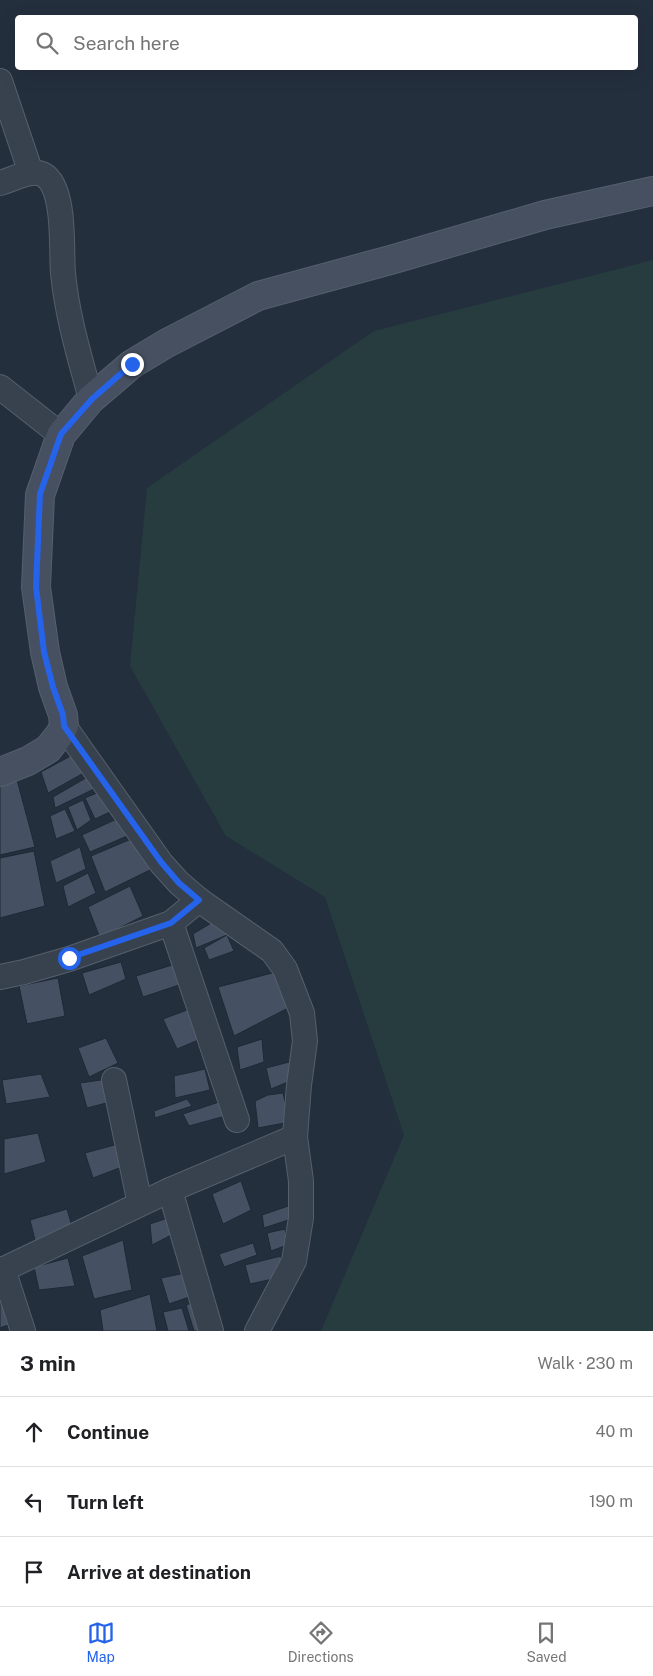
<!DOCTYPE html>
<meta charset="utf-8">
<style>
:root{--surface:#fff;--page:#f6f6f6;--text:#202124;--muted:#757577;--line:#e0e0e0;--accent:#2563eb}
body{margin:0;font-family:"Public Sans",sans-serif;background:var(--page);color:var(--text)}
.stop{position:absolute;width:15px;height:15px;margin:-11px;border:4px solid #2563eb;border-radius:50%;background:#fff}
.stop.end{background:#2563eb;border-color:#fff;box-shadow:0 1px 5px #0008}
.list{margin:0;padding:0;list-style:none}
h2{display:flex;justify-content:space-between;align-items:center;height:65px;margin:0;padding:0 20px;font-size:21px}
h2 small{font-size:16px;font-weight:400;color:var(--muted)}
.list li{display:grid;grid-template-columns:32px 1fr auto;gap:15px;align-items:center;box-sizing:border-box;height:70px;padding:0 20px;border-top:1px solid var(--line)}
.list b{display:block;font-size:19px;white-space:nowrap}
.list em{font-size:16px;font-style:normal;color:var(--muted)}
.icon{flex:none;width:28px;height:28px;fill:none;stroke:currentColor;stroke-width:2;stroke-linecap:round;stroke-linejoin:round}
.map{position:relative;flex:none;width:653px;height:1331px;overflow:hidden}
.search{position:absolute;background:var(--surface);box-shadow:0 5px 20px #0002;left:15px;right:15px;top:15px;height:55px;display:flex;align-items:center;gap:12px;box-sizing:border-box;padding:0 18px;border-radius:5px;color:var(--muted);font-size:19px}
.sheet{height:275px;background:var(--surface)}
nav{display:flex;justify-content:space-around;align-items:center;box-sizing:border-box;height:70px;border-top:1px solid var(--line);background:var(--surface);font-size:14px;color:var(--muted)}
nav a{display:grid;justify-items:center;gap:2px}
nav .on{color:var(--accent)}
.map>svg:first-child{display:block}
</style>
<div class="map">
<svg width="653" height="1331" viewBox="0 0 653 1331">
<rect width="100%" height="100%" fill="#242f3e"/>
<polygon fill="#263c3f" points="653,260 653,1331 321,1331 404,1135 325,897 226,836 130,666 147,488 374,331"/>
<g fill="#455162" stroke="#1f2835">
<polygon points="78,752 89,770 48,793 41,772"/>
<polygon points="91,775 98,787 55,808 53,797"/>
<polygon points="17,780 35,847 0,855 0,785"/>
<polygon points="104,790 112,811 95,819 85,798"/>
<polygon points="83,800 91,820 77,830 68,807"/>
<polygon points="65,809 75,831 56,839 50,816"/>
<polygon points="121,817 134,833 90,852 82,835"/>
<polygon points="136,837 158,866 105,892 91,856"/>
<polygon points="80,847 86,869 56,883 50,861"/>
<polygon points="34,851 45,906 0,918 0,858"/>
<polygon points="88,873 96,893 68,907 63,886"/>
<polygon points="130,886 143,916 100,938 88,907"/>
<polygon points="218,919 227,935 196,948 193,934"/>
<polygon points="227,935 234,951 209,960 204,948"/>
<polygon points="121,962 126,979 89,995 82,973"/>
<polygon points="179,963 188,982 143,997 136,976"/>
<polygon points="280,971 290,1007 234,1036 218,987"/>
<polygon points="58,978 65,1016 27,1024 19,986"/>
<polygon points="195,1007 203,1038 177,1049 163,1019"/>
<polygon points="106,1038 118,1063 89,1077 78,1048"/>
<polygon points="262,1039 264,1062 240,1070 237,1047"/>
<polygon points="289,1062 295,1079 271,1089 266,1068"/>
<polygon points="205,1069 210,1090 175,1098 174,1076"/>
<polygon points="41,1074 50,1097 6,1104 2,1080"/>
<polygon points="108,1079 114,1101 87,1108 80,1083"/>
<polygon points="283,1093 290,1122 258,1128 255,1101 268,1095"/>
<polygon points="187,1099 192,1106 155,1118 154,1111"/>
<polygon points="225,1100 229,1115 189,1126 183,1114"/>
<polygon points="38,1133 46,1162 4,1174 4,1139"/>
<polygon points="118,1144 122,1167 93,1178 85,1153"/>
<polygon points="241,1181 251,1210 223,1224 212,1194"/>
<polygon points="297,1203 297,1217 264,1228 262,1215"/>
<polygon points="67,1209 73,1230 36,1244 30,1220"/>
<polygon points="171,1217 177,1232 152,1245 150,1224"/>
<polygon points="285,1229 287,1245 271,1251 267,1233"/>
<polygon points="123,1240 132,1290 94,1299 82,1256"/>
<polygon points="253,1243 257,1255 224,1267 219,1254"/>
<polygon points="281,1256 282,1277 250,1284 245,1265"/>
<polygon points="68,1258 75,1286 39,1290 34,1267"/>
<polygon points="190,1272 195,1295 169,1304 161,1278"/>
<polygon points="150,1294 157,1331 103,1331 100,1310"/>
<polygon points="0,1295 13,1323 0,1328"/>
<polygon points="196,1301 203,1331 194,1331 186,1305"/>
<polygon points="182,1308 189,1331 168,1331 163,1312"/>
</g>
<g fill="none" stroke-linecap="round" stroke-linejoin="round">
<g stroke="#565f6c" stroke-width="26">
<g id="minor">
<polyline points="0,81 31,173"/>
<path d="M0,183C12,180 32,168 44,175C66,189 61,249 63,273C67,316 80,358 91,399"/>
<polyline points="0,387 61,435"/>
<polyline points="64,726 161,863 179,883 199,900 272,951 285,969 302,1013 305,1041 299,1085 295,1137 301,1181 301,1218 294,1261 257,1331"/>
<polyline points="171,923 237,1120"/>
<polyline points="0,977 24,972 69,959 171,923 199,900"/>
<polyline points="114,1080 140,1204"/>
<polyline points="170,1190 211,1331"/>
<polyline points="3,1269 23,1331"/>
<polyline points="0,1271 170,1190 295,1137"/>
</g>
</g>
<g stroke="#565f6c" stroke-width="30">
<polyline id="secondary" points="0,772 28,761 48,749 60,734 64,726 63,715 53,687 45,652 36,587 40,495 61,435 91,399 132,364 167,343 258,296 394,259 545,215 653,191"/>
</g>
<use href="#minor" stroke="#38414e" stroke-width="24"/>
<use href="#secondary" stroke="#465061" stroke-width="28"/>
</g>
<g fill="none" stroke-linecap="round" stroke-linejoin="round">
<polyline stroke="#2563eb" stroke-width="6" points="69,958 171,923 199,900 179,883 161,862 64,726 63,715 53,687 44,652 36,587 40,494 61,434 92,399 132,364"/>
</g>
</svg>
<div class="stop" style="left:69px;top:958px"></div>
<div class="stop end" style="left:132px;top:364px"></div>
<div class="search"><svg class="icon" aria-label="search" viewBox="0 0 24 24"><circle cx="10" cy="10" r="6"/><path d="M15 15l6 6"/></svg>Search here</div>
</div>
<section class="sheet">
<h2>3 min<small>Walk · 230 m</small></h2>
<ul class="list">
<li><svg class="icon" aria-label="ahead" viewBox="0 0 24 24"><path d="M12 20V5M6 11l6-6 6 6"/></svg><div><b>Continue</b></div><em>40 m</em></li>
<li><svg class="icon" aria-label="left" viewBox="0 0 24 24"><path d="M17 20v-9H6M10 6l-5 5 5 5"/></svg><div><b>Turn left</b></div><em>190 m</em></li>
<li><svg class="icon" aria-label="arrive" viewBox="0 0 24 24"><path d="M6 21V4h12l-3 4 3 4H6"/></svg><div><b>Arrive at destination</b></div></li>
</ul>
</section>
<nav>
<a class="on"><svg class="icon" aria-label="map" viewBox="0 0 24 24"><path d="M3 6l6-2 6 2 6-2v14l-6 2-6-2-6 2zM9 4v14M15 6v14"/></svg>Map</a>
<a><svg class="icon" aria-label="directions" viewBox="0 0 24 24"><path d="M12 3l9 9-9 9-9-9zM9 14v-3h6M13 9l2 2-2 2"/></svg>Directions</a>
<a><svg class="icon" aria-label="saved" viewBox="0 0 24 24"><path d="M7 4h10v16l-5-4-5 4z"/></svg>Saved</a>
</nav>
